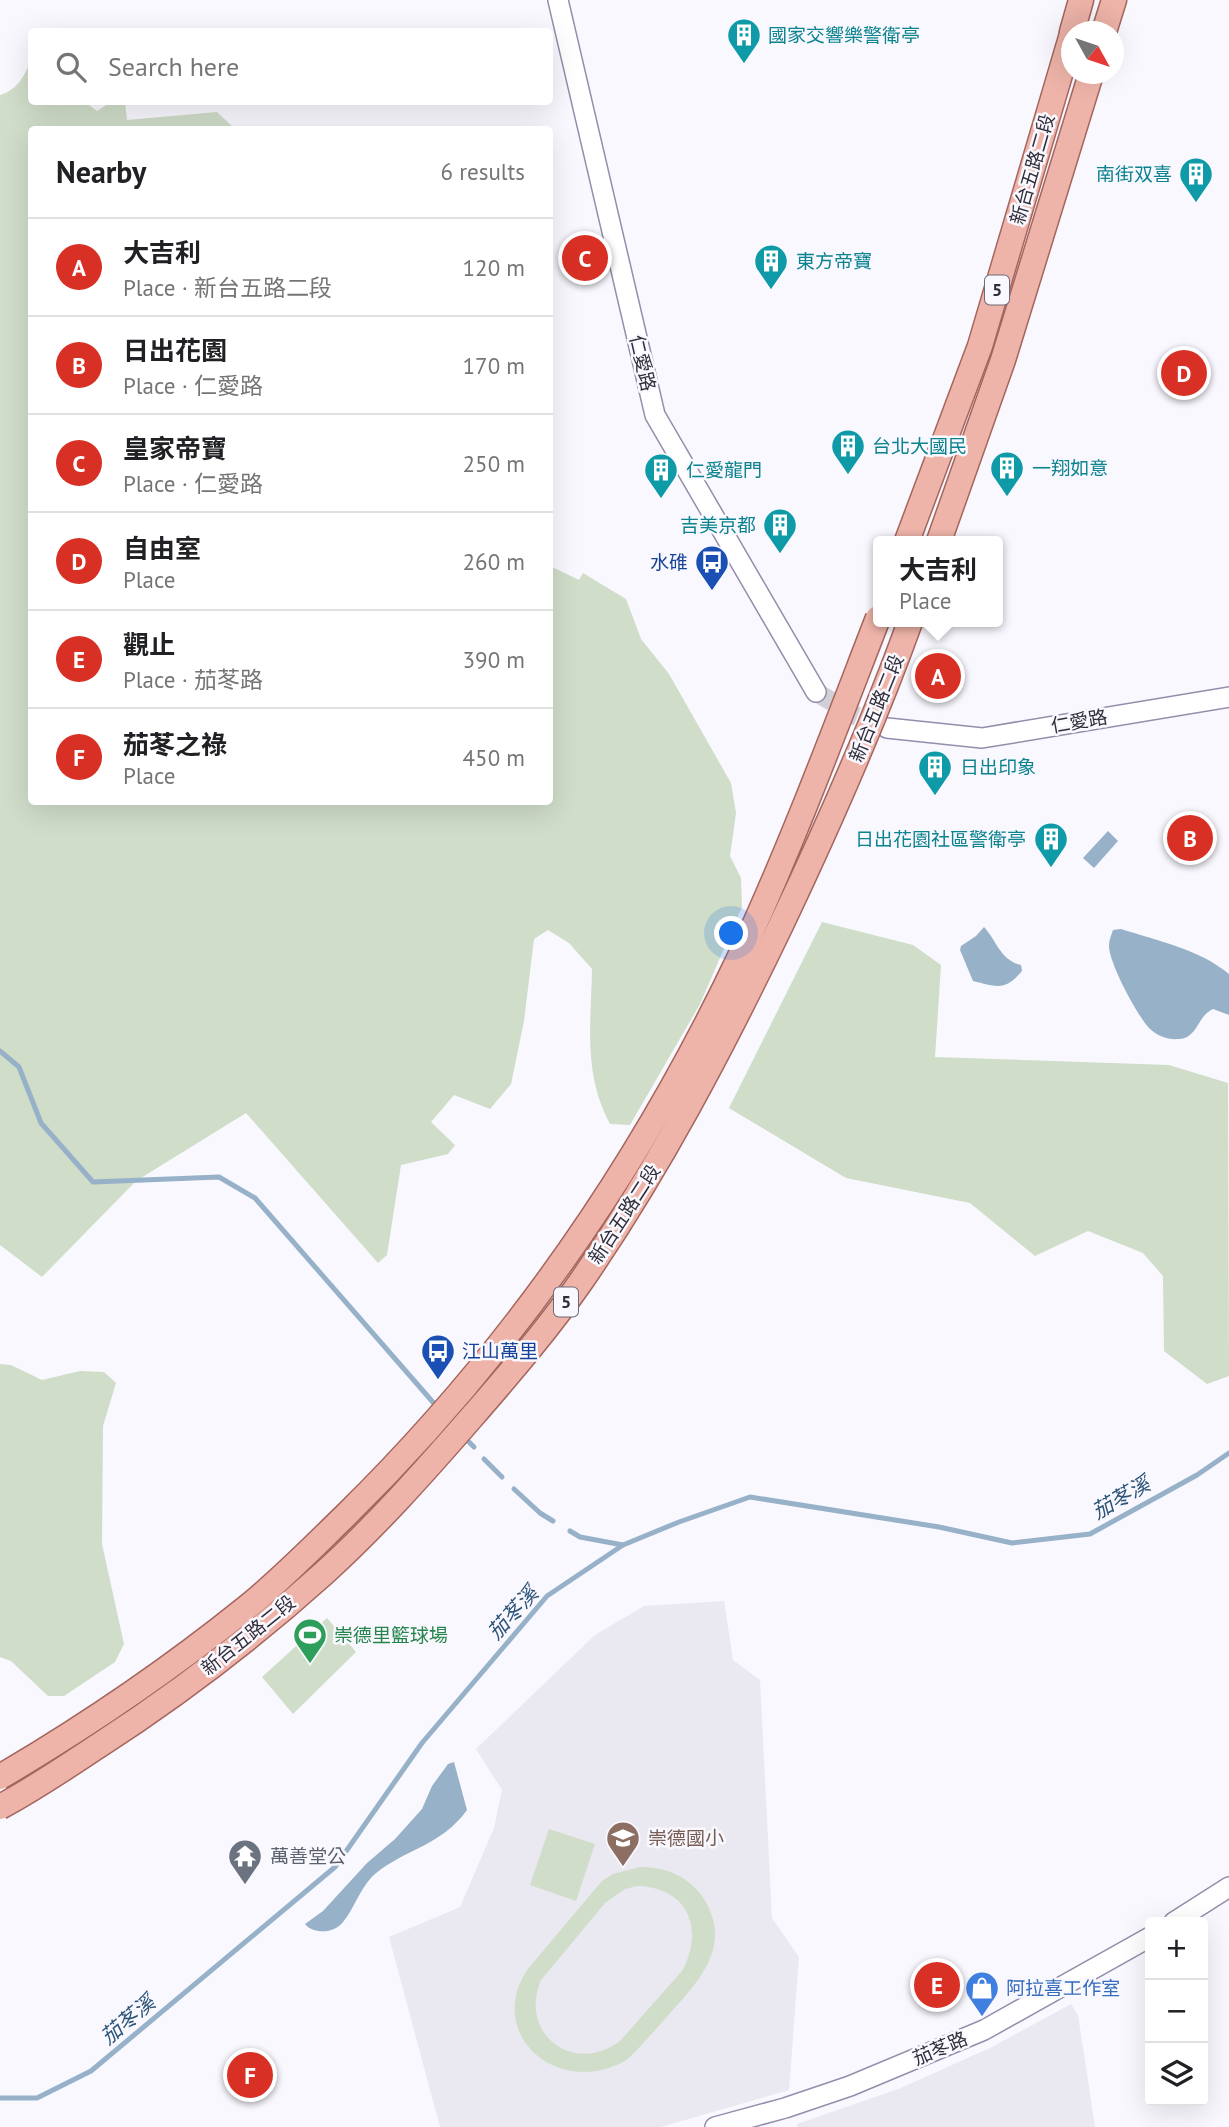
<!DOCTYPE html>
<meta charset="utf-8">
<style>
:root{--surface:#fff;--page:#f2f2f2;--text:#202124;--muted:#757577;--line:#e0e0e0;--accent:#d93025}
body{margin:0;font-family:"PT Sans","Noto Sans TC",sans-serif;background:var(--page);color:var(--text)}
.controls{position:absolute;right:21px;bottom:21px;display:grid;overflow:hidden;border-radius:7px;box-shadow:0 7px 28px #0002}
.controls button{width:63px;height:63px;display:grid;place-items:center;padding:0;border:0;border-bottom:2px solid var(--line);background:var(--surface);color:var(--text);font:35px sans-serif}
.compass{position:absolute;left:1061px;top:21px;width:63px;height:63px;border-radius:50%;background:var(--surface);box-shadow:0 7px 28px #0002;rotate:130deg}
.you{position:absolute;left:732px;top:934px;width:24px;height:24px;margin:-18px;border:5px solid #fff;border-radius:50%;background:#1a73e8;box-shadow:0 0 0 10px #1a73e833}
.badge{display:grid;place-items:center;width:46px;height:46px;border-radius:50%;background:var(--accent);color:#fff;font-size:23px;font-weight:700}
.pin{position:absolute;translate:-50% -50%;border:4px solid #fff;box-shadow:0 2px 7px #0006}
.popup{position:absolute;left:873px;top:536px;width:130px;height:91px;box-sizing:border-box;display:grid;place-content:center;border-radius:7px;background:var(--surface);filter:drop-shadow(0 2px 5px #0005);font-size:23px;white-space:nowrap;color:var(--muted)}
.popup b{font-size:26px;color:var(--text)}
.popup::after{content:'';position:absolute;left:50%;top:100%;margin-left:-14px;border:14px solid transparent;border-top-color:var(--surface)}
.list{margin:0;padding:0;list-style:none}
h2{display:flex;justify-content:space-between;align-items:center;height:91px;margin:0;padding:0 28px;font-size:30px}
h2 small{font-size:23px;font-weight:400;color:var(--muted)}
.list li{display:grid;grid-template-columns:46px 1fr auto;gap:21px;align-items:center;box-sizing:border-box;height:98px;padding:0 28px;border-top:2px solid var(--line)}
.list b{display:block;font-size:26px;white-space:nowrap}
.list p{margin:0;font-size:23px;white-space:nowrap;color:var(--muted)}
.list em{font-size:23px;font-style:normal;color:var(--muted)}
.icon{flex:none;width:38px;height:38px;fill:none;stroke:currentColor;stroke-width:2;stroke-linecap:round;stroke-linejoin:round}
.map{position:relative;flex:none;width:1229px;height:2127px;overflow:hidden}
.search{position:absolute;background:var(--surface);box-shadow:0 7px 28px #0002;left:28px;top:28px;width:525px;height:77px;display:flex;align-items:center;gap:18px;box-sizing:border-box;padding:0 24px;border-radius:7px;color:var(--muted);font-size:26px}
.panel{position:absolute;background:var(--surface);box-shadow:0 7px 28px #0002;left:28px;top:126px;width:525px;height:679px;border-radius:7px}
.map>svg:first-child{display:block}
</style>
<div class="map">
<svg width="1229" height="2127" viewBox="0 0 1229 2127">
<rect width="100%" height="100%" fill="#f9f8fe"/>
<g fill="#eae8f0">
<polygon points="724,1601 733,1660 760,1680 772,1918 799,1957 789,2090 661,2127 440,2127 389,1937 460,1907 494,1828 502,1790 476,1749 595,1635 644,1606"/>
<polygon points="1071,2004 1078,2015 1095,2127 797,2127 797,2124 901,2088 992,2047"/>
</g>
<g fill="#d0ddc9" fill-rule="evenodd">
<path d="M31,58L32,102H85L97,111L111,102H125L127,120L217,112L235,129L32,130V802H550V566L579,580L583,573L626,599L641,639L669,674L731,783L736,813L730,856L741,878L742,907L700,1004L630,1125L610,1124C583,1073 591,1025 592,969L569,943L548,930L534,939L524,1021L511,1084L490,1109L454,1095L431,1122L455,1145L448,1154L401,1165L387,1255L378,1263L246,1113L136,1181L42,1277L0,1245V95C18,90 26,74 31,58Z"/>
<polygon points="822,922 913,945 941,965 935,1057 1169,1065 1228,1083 1229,1376 1207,1384 1164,1351 1163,1276 1143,1253 1088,1231 1035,1256 970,1203 846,1178 729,1108"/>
<polygon points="0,1364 11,1365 42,1380 80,1371 104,1372 116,1383 103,1426 102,1544 124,1644 115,1662 64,1696 48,1696 11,1661 0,1657"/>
<polygon points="327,1618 356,1652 293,1714 262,1677"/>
<polygon points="549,1829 595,1844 576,1901 530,1885"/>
<path d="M640,1867C666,1867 689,1876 704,1899C732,1945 701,1979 671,2012C657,2028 643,2044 628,2059C562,2100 484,2037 527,1970L602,1881L613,1874ZM637,1886C688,1887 705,1929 682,1971L620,2041C574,2076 518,2034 541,1980L605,1903L625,1889Z"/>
</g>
<g fill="#97b1c9">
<polygon points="1108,831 1118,841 1094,868 1083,858"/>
<path d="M984,927C997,941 1000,960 1021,965L1022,971C1005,991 997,987 973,981L960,950L961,946L976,936Z"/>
<path d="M1121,929C1158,941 1199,949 1229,974V1015L1213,1009C1197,1016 1198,1038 1179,1039C1168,1040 1157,1036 1149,1028C1137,1015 1109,963 1109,946C1109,941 1111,935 1113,930Z"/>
<path d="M454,1762L467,1810C441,1846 405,1849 375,1874C358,1888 350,1923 334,1929C325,1933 311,1932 305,1924L323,1911L367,1863L395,1839L422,1809L432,1786L448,1764Z"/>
</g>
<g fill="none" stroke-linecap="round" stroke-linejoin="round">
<g stroke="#97b1c9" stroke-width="5">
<polyline points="0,1051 19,1067 41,1123 93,1182 219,1177 255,1198 438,1408"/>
<polyline points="463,1436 474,1447"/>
<polyline points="484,1459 502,1477"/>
<polyline points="514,1489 540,1513 553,1521"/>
<polyline points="570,1531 580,1537 623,1545"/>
<polyline points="0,2098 37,2098 91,2071 335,1867 422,1743 547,1596 623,1545 679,1522 750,1497 939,1527 1012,1543 1090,1534 1197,1475 1229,1453"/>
</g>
<polyline stroke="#d1d0d7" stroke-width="19" stroke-dasharray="19 10" stroke-linecap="butt" points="816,692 854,715 882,726"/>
<g stroke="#948dab" stroke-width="22">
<g id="minor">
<polyline points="558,0 655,415 816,692"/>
<polyline points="887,728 982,738 1229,697"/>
<polyline points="1174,1922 1229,1887"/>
<polyline points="715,2127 785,2108 850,2086 984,2030 1150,1937"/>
</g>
</g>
<g stroke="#a4655d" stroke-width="27">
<g id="major">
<polyline points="1072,32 1081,0"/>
<polyline points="1104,32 1114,0"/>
<polyline points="907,541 980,346 1072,34"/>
<polyline points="939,541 1003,360 1091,74"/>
</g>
</g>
<use href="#minor" stroke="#fff" stroke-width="19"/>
<use href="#major" stroke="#eeb4a9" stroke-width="24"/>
<g stroke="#a4655d" stroke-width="27" stroke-linecap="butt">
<g id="major-bridge">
<path d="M0,1777C85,1727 169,1670 246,1608C281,1580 313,1547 345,1516C511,1353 644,1161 743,950C793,842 835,729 878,618"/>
<path d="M0,1807C34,1789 66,1767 98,1746C177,1695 253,1637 323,1574C376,1526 424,1472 471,1418C510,1373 548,1329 582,1280C659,1168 722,1048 781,925C828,826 873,725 910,622"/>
</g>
</g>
<use href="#major-bridge" stroke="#eeb4a9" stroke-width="24"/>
</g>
<defs>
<g id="building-pin" transform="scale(1.75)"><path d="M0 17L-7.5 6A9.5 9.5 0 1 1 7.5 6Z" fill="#0f9aa8" stroke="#f9f8fe"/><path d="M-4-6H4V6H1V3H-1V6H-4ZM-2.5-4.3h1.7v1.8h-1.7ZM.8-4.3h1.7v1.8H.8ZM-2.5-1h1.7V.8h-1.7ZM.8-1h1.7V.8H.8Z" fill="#fff"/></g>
<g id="bus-pin" transform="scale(1.75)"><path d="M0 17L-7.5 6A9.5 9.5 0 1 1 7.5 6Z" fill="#1a4fb4" stroke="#f9f8fe"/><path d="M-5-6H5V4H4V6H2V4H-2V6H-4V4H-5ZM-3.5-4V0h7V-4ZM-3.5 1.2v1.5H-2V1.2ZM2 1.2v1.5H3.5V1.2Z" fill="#fff"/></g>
<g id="stadium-pin" transform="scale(1.75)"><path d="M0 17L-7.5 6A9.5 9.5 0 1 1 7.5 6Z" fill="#2e9e5b" stroke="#f9f8fe"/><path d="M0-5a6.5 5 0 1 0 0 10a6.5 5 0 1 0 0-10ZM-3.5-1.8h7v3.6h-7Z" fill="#fff"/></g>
<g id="school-pin" transform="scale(1.75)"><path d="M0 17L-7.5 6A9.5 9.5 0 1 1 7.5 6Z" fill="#8d6e63" stroke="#f9f8fe"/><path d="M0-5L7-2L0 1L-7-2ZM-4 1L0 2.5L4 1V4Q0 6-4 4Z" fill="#fff"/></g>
<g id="temple-pin" transform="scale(1.75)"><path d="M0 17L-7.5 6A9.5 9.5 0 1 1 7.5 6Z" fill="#6b7280" stroke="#f9f8fe"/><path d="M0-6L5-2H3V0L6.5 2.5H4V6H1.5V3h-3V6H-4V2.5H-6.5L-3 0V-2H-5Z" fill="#fff"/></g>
<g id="shop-pin" transform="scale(1.75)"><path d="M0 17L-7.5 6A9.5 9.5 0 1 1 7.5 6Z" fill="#3f7fe0" stroke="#f9f8fe"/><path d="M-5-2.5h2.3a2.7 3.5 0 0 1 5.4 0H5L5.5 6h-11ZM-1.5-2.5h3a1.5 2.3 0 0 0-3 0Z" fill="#fff"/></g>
</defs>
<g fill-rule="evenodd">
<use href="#building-pin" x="744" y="35"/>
<use href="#building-pin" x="1196" y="174"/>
<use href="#building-pin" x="771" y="261"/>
<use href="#building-pin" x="848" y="446"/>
<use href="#building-pin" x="1007" y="468"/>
<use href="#building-pin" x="661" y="470"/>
<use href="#building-pin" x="780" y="525"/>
<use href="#bus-pin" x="712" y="562"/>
<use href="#building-pin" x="935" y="767"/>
<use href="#building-pin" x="1051" y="839"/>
<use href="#bus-pin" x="438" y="1351"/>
<use href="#stadium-pin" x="310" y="1635"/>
<use href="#school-pin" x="623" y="1838"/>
<use href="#temple-pin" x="245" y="1856"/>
<use href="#shop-pin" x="982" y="1988"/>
</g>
<g text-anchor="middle" stroke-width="5" stroke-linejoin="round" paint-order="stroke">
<g fill="#f9f8fe" stroke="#6d6b75" stroke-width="2">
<rect x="985" y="275.5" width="24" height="29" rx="5"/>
<rect x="554" y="1287.5" width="24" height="29" rx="5"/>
</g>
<g font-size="18" font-weight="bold" fill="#312e3a">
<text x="997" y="296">5</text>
<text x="566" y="1308">5</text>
</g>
<g font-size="19" fill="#0d838f" stroke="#f9f8fe" text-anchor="start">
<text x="768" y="42">國家交響樂警衛亭</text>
<text x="1172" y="181" text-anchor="end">南街双喜</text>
<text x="796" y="268">東方帝寶</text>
<text x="872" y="453">台北大國民</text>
<text x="1032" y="475">一翔如意</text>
<text x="686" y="477">仁愛龍門</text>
<text x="756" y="532" text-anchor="end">吉美京都</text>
<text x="960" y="774">日出印象</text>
<text x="1026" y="846" text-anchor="end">日出花園社區警衛亭</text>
</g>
<g font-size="19" fill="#312e3a" stroke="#f9f8fe">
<text transform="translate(1032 169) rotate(-74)" y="7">新台五路二段</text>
<text transform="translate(643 363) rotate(77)" y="7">仁愛路</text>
<text transform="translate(876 708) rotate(-68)" y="7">新台五路二段</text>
<text transform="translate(1079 721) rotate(-10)" y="7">仁愛路</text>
<text transform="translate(624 1214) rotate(-57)" y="7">新台五路二段</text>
<text transform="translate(248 1635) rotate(-39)" y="7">新台五路二段</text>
<text transform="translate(940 2048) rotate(-23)" y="7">茄苳路</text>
</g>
<g font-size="19" fill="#164399" stroke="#f9f8fe" text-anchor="end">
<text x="688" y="569">水碓</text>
<text x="462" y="1358" text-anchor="start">江山萬里</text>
</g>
<g font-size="19" fill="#27864d" stroke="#f9f8fe" text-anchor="start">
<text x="334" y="1642">崇德里籃球場</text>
</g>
<g font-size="19" fill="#785e54" stroke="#f9f8fe" text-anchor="start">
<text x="648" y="1845">崇德國小</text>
</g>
<g font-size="19" fill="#5b616d" stroke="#f9f8fe" text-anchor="start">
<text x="270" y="1863">萬善堂公</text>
</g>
<g font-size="19" fill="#366cbe" stroke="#f9f8fe" text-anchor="start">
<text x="1006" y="1995">阿拉喜工作室</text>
</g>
<g font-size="21" font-style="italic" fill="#2b5377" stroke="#f9f8fe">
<text transform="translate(1121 1498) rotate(-30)" y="7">茄苳溪</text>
<text transform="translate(513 1613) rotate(-48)" y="7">茄苳溪</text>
<text transform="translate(128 2020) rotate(-40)" y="7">茄苳溪</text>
</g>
</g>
</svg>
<div class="controls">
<button>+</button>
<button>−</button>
<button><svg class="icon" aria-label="layers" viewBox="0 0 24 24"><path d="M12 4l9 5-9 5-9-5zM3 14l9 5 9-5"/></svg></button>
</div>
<svg class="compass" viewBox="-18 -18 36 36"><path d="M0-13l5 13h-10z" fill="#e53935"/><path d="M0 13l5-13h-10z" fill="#757577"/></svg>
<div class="you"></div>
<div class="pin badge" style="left:938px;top:676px">A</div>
<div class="popup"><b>大吉利</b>Place</div>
<div class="pin badge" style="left:1190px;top:838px">B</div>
<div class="pin badge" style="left:585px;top:258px">C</div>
<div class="pin badge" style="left:1184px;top:373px">D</div>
<div class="pin badge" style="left:937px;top:1985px">E</div>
<div class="pin badge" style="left:250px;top:2075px">F</div>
<div class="search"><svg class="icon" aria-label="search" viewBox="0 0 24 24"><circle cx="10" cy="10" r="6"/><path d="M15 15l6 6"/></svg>Search here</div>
<section class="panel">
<h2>Nearby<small>6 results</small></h2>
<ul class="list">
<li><span class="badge">A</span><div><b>大吉利</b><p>Place · 新台五路二段</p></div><em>120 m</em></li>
<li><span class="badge">B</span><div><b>日出花園</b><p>Place · 仁愛路</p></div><em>170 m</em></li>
<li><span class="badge">C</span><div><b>皇家帝寶</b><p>Place · 仁愛路</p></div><em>250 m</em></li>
<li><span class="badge">D</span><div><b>自由室</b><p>Place</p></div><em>260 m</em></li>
<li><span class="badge">E</span><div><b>觀止</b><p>Place · 茄苳路</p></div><em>390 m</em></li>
<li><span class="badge">F</span><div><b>茄苳之祿</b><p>Place</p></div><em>450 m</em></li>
</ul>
</section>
</div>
